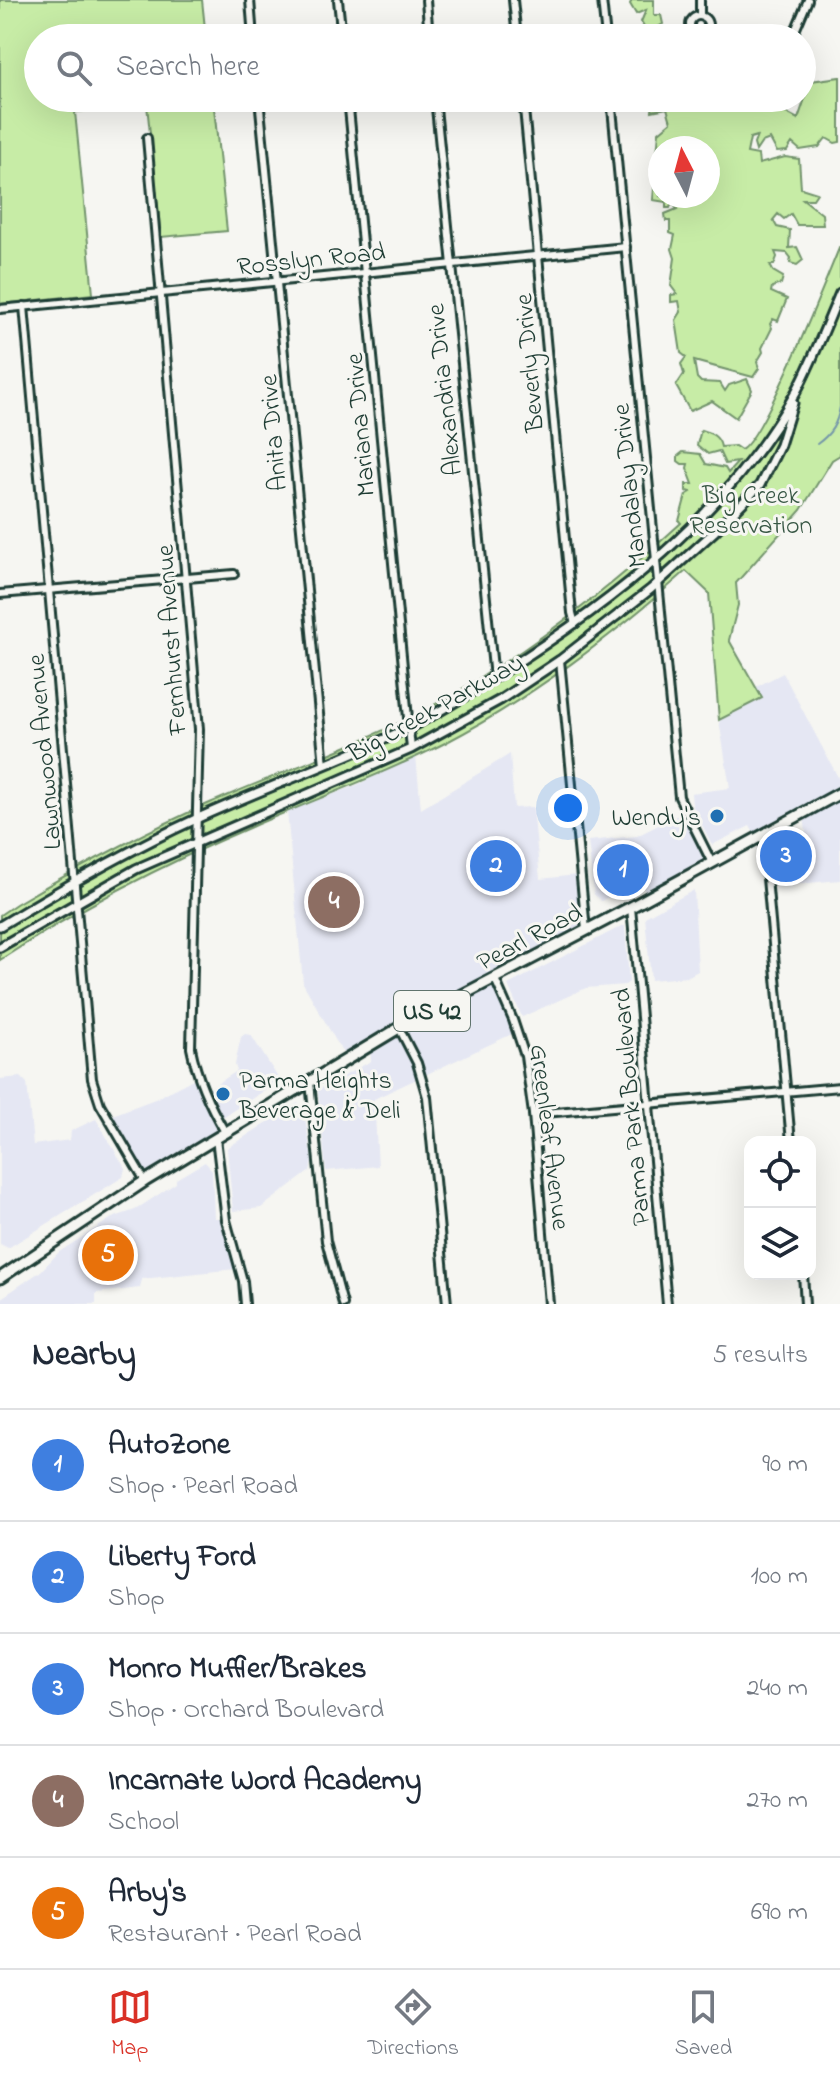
<!DOCTYPE html>
<meta charset="utf-8">
<style>
:root{--surface:#fff;--page:#f2f2f3;--text:#1f2937;--muted:#747a83;--line:#e0e1e3;--accent:#d93025}
body{margin:0;font-family:"Indie Flower",sans-serif;background:var(--page);color:var(--text)}
.controls{position:absolute;right:24px;bottom:24px;display:grid;overflow:hidden;border-radius:16px;box-shadow:0 8px 32px #0002}
.controls button{width:72px;height:72px;display:grid;place-items:center;padding:0;border:0;border-bottom:2px solid var(--line);background:var(--surface);color:var(--text);font:40px sans-serif}
.compass{position:absolute;left:648px;top:136px;width:72px;height:72px;border-radius:50%;background:var(--surface);box-shadow:0 8px 32px #0002;rotate:354deg}
.you{position:absolute;left:568px;top:808px;width:28px;height:28px;margin:-20px;border:6px solid #fff;border-radius:50%;background:#1a73e8;box-shadow:0 0 0 12px #1a73e833}
.badge{display:grid;place-items:center;width:52px;height:52px;border-radius:50%;background:var(--accent);color:#fff;font-size:26px;font-weight:700}
.pin{position:absolute;translate:-50% -50%;border:4px solid #fff;box-shadow:0 2px 8px #0006}
.list{margin:0;padding:0;list-style:none}
h2{display:flex;justify-content:space-between;align-items:center;height:104px;margin:0;padding:0 32px;font-size:34px}
h2 small{font-size:26px;font-weight:400;color:var(--muted)}
.list li{display:grid;grid-template-columns:52px 1fr auto;gap:24px;align-items:center;box-sizing:border-box;height:112px;padding:0 32px;border-top:2px solid var(--line)}
.list b{display:block;font-size:30px;white-space:nowrap}
.list p{margin:0;font-size:26px;white-space:nowrap;color:var(--muted)}
.list em{font-size:26px;font-style:normal;color:var(--muted)}
.icon{flex:none;width:44px;height:44px;fill:none;stroke:currentColor;stroke-width:2;stroke-linecap:round;stroke-linejoin:round}
.map{position:relative;flex:none;width:840px;height:1304px;overflow:hidden}
.search{position:absolute;background:var(--surface);box-shadow:0 8px 32px #0002;left:24px;right:24px;top:24px;height:88px;display:flex;align-items:center;gap:20px;box-sizing:border-box;padding:0 28px;border-radius:44px;color:var(--muted);font-size:30px}
.sheet{height:664px;background:var(--surface)}
nav{display:flex;justify-content:space-around;align-items:center;box-sizing:border-box;height:112px;border-top:2px solid var(--line);background:var(--surface);font-size:22px;color:var(--muted)}
nav a{display:grid;justify-items:center;gap:4px}
nav .on{color:var(--accent)}
.map>svg:first-child{display:block}
</style>
<div class="map">
<svg width="840" height="1304" viewBox="0 0 840 1304">
<rect width="100%" height="100%" fill="#f6f6f2"/>
<filter id="ink" filterUnits="userSpaceOnUse"><feTurbulence type="fractalNoise" baseFrequency=".0125" numOctaves="2"/><feDisplacementMap in="SourceGraphic" scale="16" xChannelSelector="R" yChannelSelector="G"/><feConvolveMatrix kernelMatrix="1 2 1 2 8 2 1 2 1" color-interpolation-filters="sRGB"/></filter>
<g filter="url(#ink)">
<g fill="#e5e7f3">
<polygon points="783,673 840,781 840,880 777,886 774,851 782,846 779,840 792,834 806,832 803,809 755,835 750,826 712,845 692,805 691,793 730,788 719,720 762,698 756,687"/>
<polygon points="510,754 514,808 533,807 540,879 577,875 582,928 344,1055 303,983 287,812 357,785 416,756 421,809"/>
<polygon points="684,812 707,859 645,891 640,881 601,901 594,894 588,841 637,836"/>
<polygon points="694,890 698,971 687,977 651,980 645,917"/>
<polygon points="622,926 625,926 629,982 625,985 586,988 522,1017 508,985"/>
<polygon points="492,984 514,1033 374,1099 378,1166 326,1171 318,1090 371,1061 370,1049"/>
<polygon points="245,1034 251,1035 280,1081 221,1118 209,1089 237,1071 235,1065 238,1050 241,1037"/>
<polygon points="21,1077 27,1083 33,1145 70,1140 71,1131 96,1119 125,1168 123,1177 8,1248 0,1244 0,1079"/>
<polygon points="195,1078 220,1130 146,1175 110,1116 155,1099"/>
<polygon points="298,1103 303,1106 312,1160 310,1171 261,1208 233,1211 227,1148"/>
<polygon points="205,1162 212,1170 214,1218 222,1218 235,1269 142,1279 140,1288 96,1293 96,1304 0,1304 0,1299 41,1271 59,1252 112,1218 135,1210 176,1183 176,1179"/>
</g>
<g fill="#c7eca6" stroke="#73946d" stroke-width="2" fill-rule="evenodd">
<polygon points="0,0 202,0 206,38 38,38 38,98 213,98 227,231 161,237 147,105 75,112 93,294 0,304"/>
<polygon points="632,0 654,0 654,15 661,15 663,24 656,28 657,38 633,38 632,34 645,29 641,22 646,10 636,14 630,4"/>
<path d="M840,77V142L835,143L826,138L819,147L800,150L792,143L787,151L777,152L770,139L762,142L756,151L754,144L757,136L750,138L747,153L758,155L759,164L785,157L799,159L801,188L817,193L813,199H803L822,214L823,225H797L791,214L784,219L778,214L773,220L777,227L790,230L789,248L797,247L803,260L797,265L790,263L791,258L787,253L775,252L777,257L774,265H770L773,271L783,277L781,284L772,287L771,292L787,299L778,321L773,319L770,324L772,328L762,348L763,352L757,362L759,368L753,377L694,361L697,378L701,382L720,383L725,391L729,385L747,379L752,390L736,418L712,401L690,411L676,386L684,374L681,364L686,357L681,353L676,320L681,312L679,301L671,302V295L677,294L671,286L675,258L672,249L675,235L670,233V221H666L665,214L677,209L672,202L670,208H666V202L653,200L659,132L671,122L667,108L652,111L654,98H743L746,101L758,98L798,119L811,81ZM660,148H708V196H660Z"/>
<path d="M840,246V455L832,460L801,510L736,583L738,605L729,640L762,698L719,720L709,593L686,571C612,636 533,697 445,743C382,775 316,799 251,827C164,864 79,908 0,960V915L16,904C79,867 143,832 210,803C288,769 368,742 443,700C530,651 607,591 681,523L679,521L686,495L691,492L686,491V484H693L687,468L688,464H682L678,461V456L683,452L700,454L706,464L725,468L728,473L738,462L725,464L719,451L708,454L697,445L701,430C711,433 719,436 721,447L735,446L741,450C764,438 825,282 840,246Z"/>
</g>
<g fill="none" stroke-linecap="round" stroke-linejoin="round">
<path stroke="#7498a9" stroke-width="2" d="M817,444C831,434 837,424 840,407"/>
<g stroke="#1f3d34" stroke-width="12">
<g id="minor">
<polyline points="250,0 253,38"/>
<polyline points="338,0 342,38"/>
<polyline points="426,0 429,38"/>
<polyline points="513,0 517,38"/>
<polyline points="602,0 606,38"/>
<polyline points="700,16 700,0"/>
<circle cx="699" cy="25" r="9"/>
<polyline points="792,38 808,0"/>
<polyline points="259,98 324,765"/>
<polyline points="348,98 411,749"/>
<polyline points="435,98 494,678"/>
<polyline points="523,98 572,613 575,624"/>
<polyline points="611,98 679,797 712,863"/>
<path d="M147,138L199,729L191,1048C197,1078 209,1105 225,1132"/>
<polyline points="24,306 92,1079 100,1104 145,1181"/>
<polyline points="0,309 626,247"/>
<polyline points="0,594 234,574"/>
<polyline points="560,660 586,930"/>
<polyline points="763,834 791,1142"/>
<polyline points="631,907 667,1304"/>
<polyline points="495,979 513,1020 525,1056 533,1114 549,1304"/>
<polyline points="399,1028 417,1063 427,1097 447,1304"/>
<polyline points="310,1082 326,1241 343,1304"/>
<polyline points="533,1114 840,1087"/>
<polyline points="216,1138 226,1220 243,1281 245,1304"/>
<polyline points="803,1274 805,1304"/>
</g>
</g>
<g stroke="#1f3d34" stroke-width="13">
<g id="tertiary">
<path d="M0,926C64,887 128,850 196,819C266,787 339,762 408,728C439,713 467,695 496,676C611,604 729,513 796,392C813,360 826,326 840,293"/>
<polyline points="0,947 136,869 411,749 500,700 560,660 651,589 714,532 760,485 780,445 793,403"/>
</g>
</g>
<g stroke="#1f3d34" stroke-width="15">
<polyline id="primary" points="0,1278 145,1181 399,1028 631,907 840,793"/>
</g>
<use href="#minor" stroke="#f6f6f2" stroke-width="6"/>
<use href="#tertiary" stroke="#f6f6f2" stroke-width="7"/>
<use href="#primary" stroke="#f6f6f2" stroke-width="9"/>
</g>
</g>
<g fill="#1f6fb2" stroke="#f6f6f2" stroke-width="3">
<circle cx="717" cy="816" r="8"/>
<circle cx="223" cy="1094" r="8"/>
</g>
<g text-anchor="middle" stroke-width="6" stroke-linejoin="round" paint-order="stroke">
<rect fill="#f6f6f2" stroke="#60746d" stroke-width="2" x="394" y="991" width="76" height="40" rx="6"/>
<g font-size="24" font-weight="bold" fill="#1f3d34">
<text x="432" y="1019">US 42</text>
</g>
<g font-size="26" fill="#1f3d34" stroke="#f6f6f2">
<text transform="translate(311 258) rotate(-6)" y="9">Rosslyn Road</text>
<text transform="translate(528 363) rotate(-95)" y="9">Beverly Drive</text>
<text transform="translate(443 390) rotate(-96)" y="9">Alexandria Drive</text>
<text transform="translate(359 425) rotate(-95)" y="9">Mariana Drive</text>
<text transform="translate(272 433) rotate(-95)" y="9">Anita Drive</text>
<text transform="translate(628 486) rotate(-96)" y="9">Mandalay Drive</text>
<text transform="translate(170 640) rotate(-94)" y="9">Fernhurst Avenue</text>
<text transform="translate(435 707) rotate(-29)" y="9">Big Creek Parkway</text>
<text transform="translate(43 752) rotate(-95)" y="9">Lawnwood Avenue</text>
<text transform="translate(529 936) rotate(-28)" y="9">Pearl Road</text>
<text transform="translate(630 1107) rotate(-95)" y="9">Parma Park Boulevard</text>
<text transform="translate(551 1137) rotate(83)" y="9">Greenleaf Avenue</text>
</g>
<g font-size="26" fill="#385745" stroke="#f6f6f2">
<text x="751" y="503">Big Creek<tspan x="751" dy="30">Reservation</tspan></text>
</g>
<g font-size="26" fill="#1f3d34" stroke="#f6f6f2" text-anchor="end">
<text x="701" y="825">Wendy's</text>
<text x="239" y="1088" text-anchor="start">Parma Heights<tspan x="239" dy="30">Beverage &amp; Deli</tspan></text>
</g>
</g>
</svg>
<div class="controls">
<button><svg class="icon" aria-label="locate" viewBox="0 0 24 24"><circle cx="12" cy="12" r="6"/><path d="M12 2v4M12 18v4M2 12h4M18 12h4"/></svg></button>
<button><svg class="icon" aria-label="layers" viewBox="0 0 24 24"><path d="M12 4l9 5-9 5-9-5zM3 14l9 5 9-5"/></svg></button>
</div>
<svg class="compass" viewBox="-18 -18 36 36"><path d="M0-13l5 13h-10z" fill="#e53935"/><path d="M0 13l5-13h-10z" fill="#747a83"/></svg>
<div class="you"></div>
<div class="pin badge" style="left:623px;top:870px;background:#3f7fe0">1</div>
<div class="pin badge" style="left:496px;top:866px;background:#3f7fe0">2</div>
<div class="pin badge" style="left:786px;top:856px;background:#3f7fe0">3</div>
<div class="pin badge" style="left:334px;top:902px;background:#8d6e63">4</div>
<div class="pin badge" style="left:108px;top:1255px;background:#e8710a">5</div>
<div class="search"><svg class="icon" aria-label="search" viewBox="0 0 24 24"><circle cx="10" cy="10" r="6"/><path d="M15 15l6 6"/></svg>Search here</div>
</div>
<section class="sheet">
<h2>Nearby<small>5 results</small></h2>
<ul class="list">
<li><span class="badge" style="background:#3f7fe0">1</span><div><b>AutoZone</b><p>Shop · Pearl Road</p></div><em>90 m</em></li>
<li><span class="badge" style="background:#3f7fe0">2</span><div><b>Liberty Ford</b><p>Shop</p></div><em>100 m</em></li>
<li><span class="badge" style="background:#3f7fe0">3</span><div><b>Monro Muffler/Brakes</b><p>Shop · Orchard Boulevard</p></div><em>240 m</em></li>
<li><span class="badge" style="background:#8d6e63">4</span><div><b>Incarnate Word Academy</b><p>School</p></div><em>270 m</em></li>
<li><span class="badge" style="background:#e8710a">5</span><div><b>Arby's</b><p>Restaurant · Pearl Road</p></div><em>690 m</em></li>
</ul>
</section>
<nav>
<a class="on"><svg class="icon" aria-label="map" viewBox="0 0 24 24"><path d="M3 6l6-2 6 2 6-2v14l-6 2-6-2-6 2zM9 4v14M15 6v14"/></svg>Map</a>
<a><svg class="icon" aria-label="directions" viewBox="0 0 24 24"><path d="M12 3l9 9-9 9-9-9zM9 14v-3h6M13 9l2 2-2 2"/></svg>Directions</a>
<a><svg class="icon" aria-label="saved" viewBox="0 0 24 24"><path d="M7 4h10v16l-5-4-5 4z"/></svg>Saved</a>
</nav>
